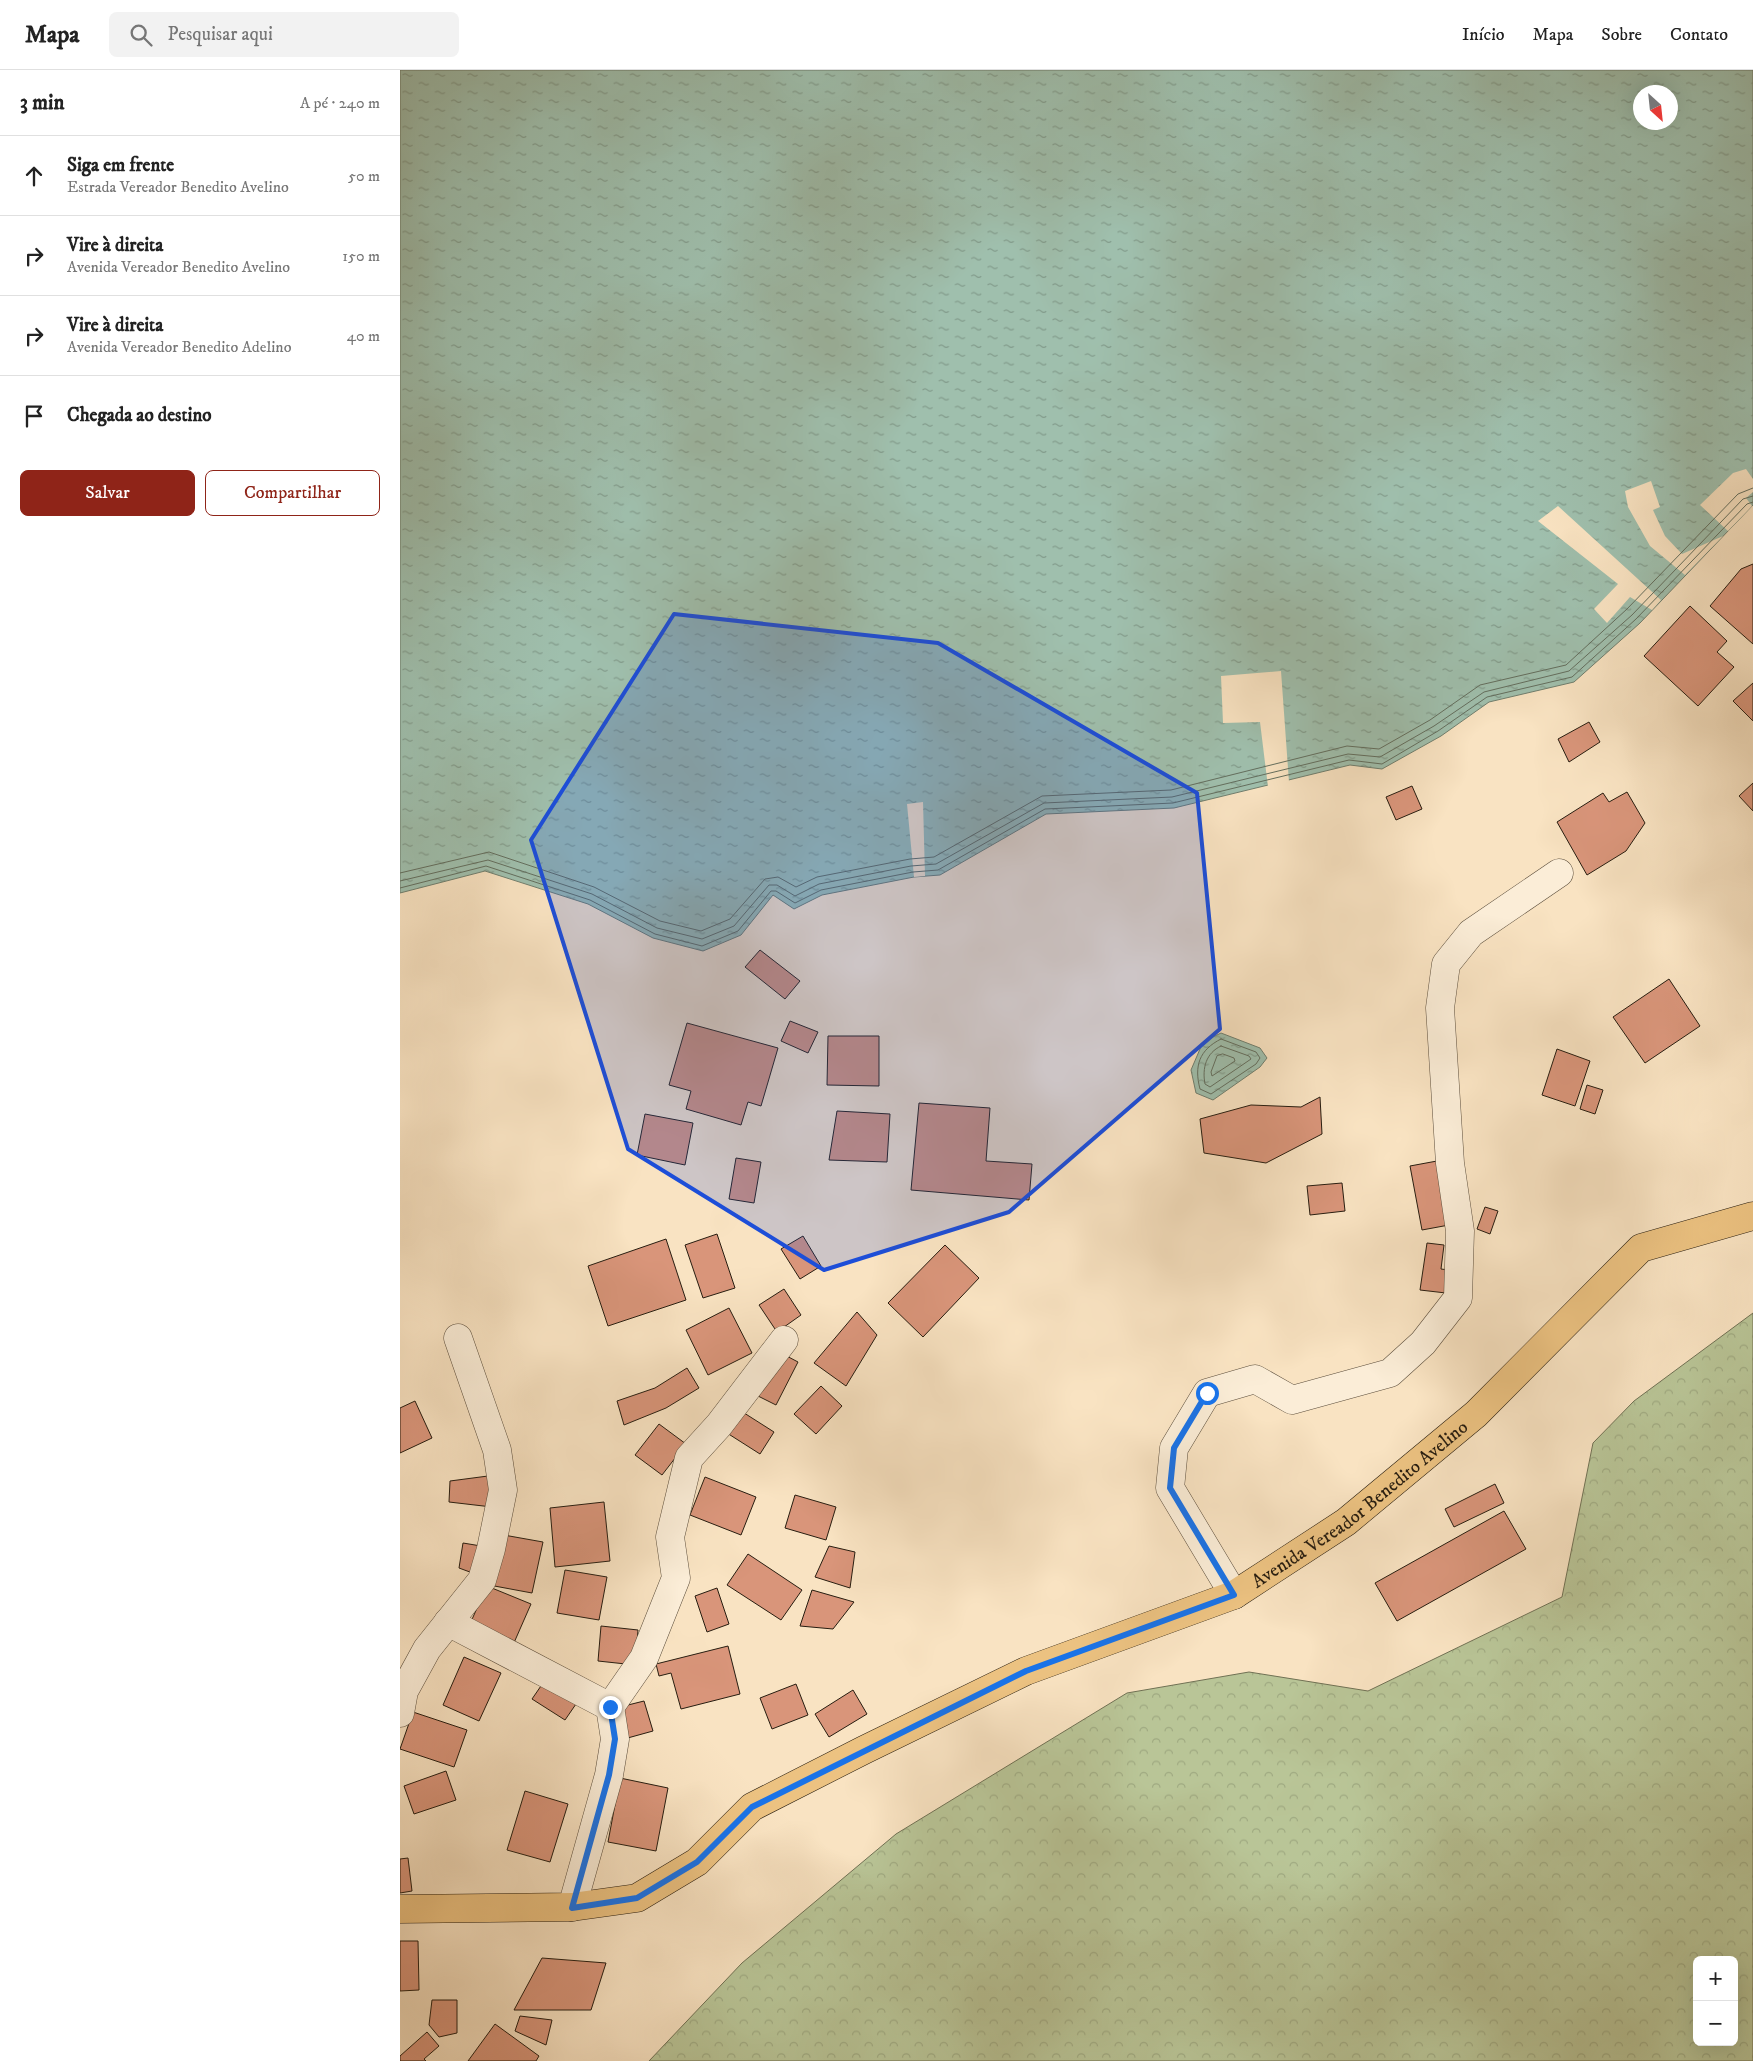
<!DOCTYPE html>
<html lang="pt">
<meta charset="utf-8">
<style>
:root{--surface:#fff;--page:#f2f2f2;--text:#222;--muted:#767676;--line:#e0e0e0;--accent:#8f2418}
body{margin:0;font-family:"IM FELL DW Pica",serif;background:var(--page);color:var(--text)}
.controls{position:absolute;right:15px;bottom:15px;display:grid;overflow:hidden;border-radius:8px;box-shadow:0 5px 20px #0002}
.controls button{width:45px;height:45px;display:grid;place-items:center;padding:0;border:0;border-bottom:1px solid var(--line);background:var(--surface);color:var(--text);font:25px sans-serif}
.compass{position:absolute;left:1233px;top:15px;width:45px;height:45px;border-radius:50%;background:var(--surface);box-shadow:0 5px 20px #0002;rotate:153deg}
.stop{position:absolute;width:15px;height:15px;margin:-11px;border:4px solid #1a73e8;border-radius:50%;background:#fff}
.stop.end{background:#1a73e8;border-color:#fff;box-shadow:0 1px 5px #0008}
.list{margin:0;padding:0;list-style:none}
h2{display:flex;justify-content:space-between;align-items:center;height:65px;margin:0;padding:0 20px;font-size:21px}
h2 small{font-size:16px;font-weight:400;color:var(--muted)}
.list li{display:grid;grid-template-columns:32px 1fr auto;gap:15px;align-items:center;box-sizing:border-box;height:80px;padding:0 20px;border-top:1px solid var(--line)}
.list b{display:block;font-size:19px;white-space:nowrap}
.list p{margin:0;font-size:16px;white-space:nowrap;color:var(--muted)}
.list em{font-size:16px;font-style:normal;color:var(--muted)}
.actions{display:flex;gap:10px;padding:15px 20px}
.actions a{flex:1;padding:11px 0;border:1px solid var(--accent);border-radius:8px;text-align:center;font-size:18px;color:var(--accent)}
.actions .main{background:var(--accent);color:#fff}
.icon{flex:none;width:28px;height:28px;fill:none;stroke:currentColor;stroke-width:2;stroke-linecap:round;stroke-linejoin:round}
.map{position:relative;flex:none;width:1353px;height:1991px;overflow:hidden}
header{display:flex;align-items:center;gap:30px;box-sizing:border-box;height:70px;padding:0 25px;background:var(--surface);border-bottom:1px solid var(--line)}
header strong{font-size:24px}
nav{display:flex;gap:28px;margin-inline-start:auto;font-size:18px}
.search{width:350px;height:45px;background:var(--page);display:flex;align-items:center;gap:12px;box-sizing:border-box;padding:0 18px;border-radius:8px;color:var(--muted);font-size:19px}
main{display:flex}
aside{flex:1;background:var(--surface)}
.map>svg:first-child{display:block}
</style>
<header>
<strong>Mapa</strong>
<div class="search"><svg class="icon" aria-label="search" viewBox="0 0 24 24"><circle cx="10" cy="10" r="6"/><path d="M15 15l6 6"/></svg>Pesquisar aqui</div>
<nav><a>Início</a><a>Mapa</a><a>Sobre</a><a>Contato</a></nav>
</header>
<main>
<aside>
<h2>3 min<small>A pé · 240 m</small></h2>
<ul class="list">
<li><svg class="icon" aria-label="ahead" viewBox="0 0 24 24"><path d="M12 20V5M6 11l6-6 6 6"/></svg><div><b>Siga em frente</b><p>Estrada Vereador Benedito Avelino</p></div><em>50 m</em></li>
<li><svg class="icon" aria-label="right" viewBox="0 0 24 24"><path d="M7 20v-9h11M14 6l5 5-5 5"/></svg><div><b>Vire à direita</b><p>Avenida Vereador Benedito Avelino</p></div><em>150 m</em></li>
<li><svg class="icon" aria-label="right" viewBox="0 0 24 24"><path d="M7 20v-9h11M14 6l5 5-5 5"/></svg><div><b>Vire à direita</b><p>Avenida Vereador Benedito Adelino</p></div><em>40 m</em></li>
<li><svg class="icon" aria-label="arrive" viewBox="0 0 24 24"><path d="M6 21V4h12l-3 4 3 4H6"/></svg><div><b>Chegada ao destino</b></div></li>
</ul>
<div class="actions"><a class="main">Salvar</a><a>Compartilhar</a></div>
</aside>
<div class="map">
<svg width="1353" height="1991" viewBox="0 0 1353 1991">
<defs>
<pattern id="forest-crowns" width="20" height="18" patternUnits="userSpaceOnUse" patternTransform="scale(1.25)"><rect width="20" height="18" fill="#b9c597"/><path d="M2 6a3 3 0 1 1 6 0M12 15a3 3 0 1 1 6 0" fill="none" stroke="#9fa981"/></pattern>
<pattern id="water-ripples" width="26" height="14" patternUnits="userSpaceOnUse" patternTransform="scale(1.25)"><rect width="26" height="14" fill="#9fbfad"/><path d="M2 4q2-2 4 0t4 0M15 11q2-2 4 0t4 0" fill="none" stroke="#829b8b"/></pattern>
</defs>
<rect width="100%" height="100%" fill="#f9e3c2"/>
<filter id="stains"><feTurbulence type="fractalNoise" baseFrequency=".004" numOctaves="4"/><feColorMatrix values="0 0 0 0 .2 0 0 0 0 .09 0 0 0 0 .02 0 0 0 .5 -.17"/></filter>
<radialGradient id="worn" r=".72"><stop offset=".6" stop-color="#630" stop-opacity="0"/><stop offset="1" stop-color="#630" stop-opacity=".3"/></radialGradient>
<path fill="url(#forest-crowns)" stroke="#707154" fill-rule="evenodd" d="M1353,1243V1991H249L342,1893L496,1764L727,1623L849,1602L968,1621L1162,1527L1193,1373L1234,1331ZM1297,1890H1334V1972H1297Z"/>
<g fill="url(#water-ripples)" stroke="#6f7e6e" fill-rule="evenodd">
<path d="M0,0H1353V435L1240,553L1174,612L1089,632L1041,666L982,699L950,695L774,738L646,744L540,805L514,807L422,825L394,839L373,825L341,865L303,881L253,868L188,834L85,801L0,823ZM1240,22H1270V52H1240Z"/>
<polygon points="821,963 860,978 867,988 860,997 813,1030 796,1023 791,1000 803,972"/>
</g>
<g fill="#f9e3c2">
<polygon points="1346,399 1353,409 1353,422 1346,428 1352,436 1328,461 1300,435 1333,403"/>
<polygon points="1251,411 1260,437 1253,440 1265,466 1282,484 1323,466 1285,505 1250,476 1228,437 1225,421"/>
<polygon points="1158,436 1261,530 1252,540 1230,527 1207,553 1194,539 1218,514 1138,451"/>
<polygon points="881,601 889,712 868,717 860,652 823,653 821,606"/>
<polygon points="523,732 525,806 514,807 507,734"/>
</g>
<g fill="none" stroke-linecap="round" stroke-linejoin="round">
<g stroke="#636e5e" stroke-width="1">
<polyline points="0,803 89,782 194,817 260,851 301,861 330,849 365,809 378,807 396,817 417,807 510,789 534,787 642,726 771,720 947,676 979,679 1030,650 1080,615 1166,595 1227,539 1338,424 1353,418"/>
<polyline points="0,811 88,790 192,824 257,858 302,869 334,856 369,815 377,815 395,826 419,814 511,796 536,794 644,733 772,727 948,684 980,687 1034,656 1084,622 1169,601 1232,545 1343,429 1353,426"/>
<polyline points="0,818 86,796 190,830 255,864 302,876 338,861 371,821 376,821 395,833 421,820 513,802 538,800 645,739 773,733 949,690 982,694 1038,661 1087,627 1172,607 1236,549 1347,434 1353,432"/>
<path d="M821,969L856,982L860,988L856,994L811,1024L800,1019C794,996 799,980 821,969Z"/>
<path d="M821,976L849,986L851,989L810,1017L805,1014C802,998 806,983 821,976Z"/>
<polygon points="823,984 834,988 835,991 812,1006 811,1002 817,986"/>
</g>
</g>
<g fill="#d9957a" stroke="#271d10">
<polygon points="1353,494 1353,574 1310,536 1341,499"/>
<polygon points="1290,536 1327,571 1317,582 1334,597 1298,636 1244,586"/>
<polygon points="1353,613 1353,651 1333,631"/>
<polygon points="1189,652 1200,672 1169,692 1158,669"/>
<polygon points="1353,713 1353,741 1339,726"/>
<polygon points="1012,716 1022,739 996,750 986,727"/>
<polygon points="1227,722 1245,753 1226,781 1187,805 1157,752 1203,723 1209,732"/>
<polygon points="360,880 400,911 385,929 345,897"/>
<polygon points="1269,909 1300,956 1245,993 1213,947"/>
<polygon points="390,951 418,962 408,983 381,971"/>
<polygon points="287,953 378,978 361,1036 348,1032 341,1055 286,1039 291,1021 269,1015"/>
<polygon points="428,966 479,966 479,1016 427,1015"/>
<polygon points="1157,979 1190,991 1175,1036 1142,1025"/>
<polygon points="1187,1015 1203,1020 1195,1044 1180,1039"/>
<polygon points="920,1027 922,1064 866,1093 804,1083 800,1049 851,1035 901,1037"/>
<polygon points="519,1033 590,1038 586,1091 632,1094 629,1130 511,1120"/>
<polygon points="437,1041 490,1044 487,1092 429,1090"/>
<polygon points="245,1044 293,1053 285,1095 237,1085"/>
<polygon points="336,1088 361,1092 354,1133 329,1129"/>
<polygon points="1037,1091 1049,1155 1022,1160 1010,1096"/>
<polygon points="942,1113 945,1141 910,1145 907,1116"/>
<polygon points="1085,1137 1098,1141 1090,1164 1077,1159"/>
<polygon points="317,1164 335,1218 303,1228 285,1175"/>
<polygon points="403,1166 421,1196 400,1209 381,1179"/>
<polygon points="266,1169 286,1230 208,1256 188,1196"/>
<polygon points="1027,1173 1044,1175 1041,1199 1049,1200 1046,1223 1020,1220"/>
<polygon points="545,1175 579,1208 523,1267 488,1233"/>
<polygon points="384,1219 401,1245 377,1262 359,1235"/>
<polygon points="329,1238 352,1283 308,1305 286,1260"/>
<polygon points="457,1242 477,1265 446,1316 414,1293"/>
<polygon points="381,1283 398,1292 376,1335 358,1326"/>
<polygon points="287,1298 299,1318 266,1338 224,1355 217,1331 255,1318"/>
<polygon points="421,1316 442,1336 416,1364 394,1344"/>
<polygon points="15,1331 32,1368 0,1383 0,1338"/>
<polygon points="341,1341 374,1362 360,1384 327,1363"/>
<polygon points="259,1354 286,1374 262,1405 235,1385"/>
<polygon points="88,1406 92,1437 49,1432 50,1411"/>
<polygon points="305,1407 356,1427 341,1465 290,1445"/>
<polygon points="1095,1414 1104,1433 1054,1457 1045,1439"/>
<polygon points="395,1425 436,1437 426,1470 385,1458"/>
<polygon points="204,1432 210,1491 155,1497 150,1438"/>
<polygon points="1104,1441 1126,1479 997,1551 975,1513"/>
<polygon points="98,1464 143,1472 132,1523 89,1515"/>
<polygon points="63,1473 87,1477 78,1505 59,1498"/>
<polygon points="429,1476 455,1482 450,1518 415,1507"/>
<polygon points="348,1484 402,1520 381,1550 327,1515"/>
<polygon points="165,1500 207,1507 199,1550 157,1543"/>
<polygon points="87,1516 131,1534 113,1575 69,1556"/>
<polygon points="317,1518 329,1554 307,1562 295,1526"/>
<polygon points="412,1520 454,1532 433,1559 400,1556"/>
<polygon points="201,1556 238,1560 235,1595 198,1591"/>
<polygon points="328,1576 340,1624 281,1639 271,1603 259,1606 256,1594"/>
<polygon points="64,1587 101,1603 79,1651 43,1635"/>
<polygon points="143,1613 176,1634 165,1650 132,1629"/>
<polygon points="396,1614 408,1645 372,1659 360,1628"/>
<polygon points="453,1620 467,1644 429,1667 415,1644"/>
<polygon points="244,1631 253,1661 224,1669 216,1638"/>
<polygon points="13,1642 67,1660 54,1697 0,1679"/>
<polygon points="46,1701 56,1730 14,1744 4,1716"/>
<polygon points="220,1708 268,1718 256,1781 208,1772"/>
<polygon points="125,1721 168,1734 150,1792 107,1780"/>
<polygon points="8,1788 12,1821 0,1823 0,1789"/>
<polygon points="0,1871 18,1871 19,1920 0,1921"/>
<polygon points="142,1888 206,1893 191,1940 114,1940"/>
<polygon points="32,1930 57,1930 57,1963 39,1967 29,1955"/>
<polygon points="120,1946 152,1950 146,1975 115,1961"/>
<polygon points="95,1954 139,1986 136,1991 68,1991"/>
<polygon points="27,1962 39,1976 24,1989 26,1991 0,1991 0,1986"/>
</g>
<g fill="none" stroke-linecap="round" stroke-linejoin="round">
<g stroke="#5c4e3c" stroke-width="29">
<g id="minor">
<polyline points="834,1525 770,1418 774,1378 807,1323 855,1309 892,1330 990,1303 1023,1273 1058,1228 1060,1161 1050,1093 1040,938 1046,894 1071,863 1159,803"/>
<polyline points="48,1552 210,1637"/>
<polyline points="210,1637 244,1588 276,1508 270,1467 289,1388 319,1355 384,1270"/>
<polyline points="0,1643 4,1621 27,1579 82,1510 91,1479 103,1420 97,1380 58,1268"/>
<polyline points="172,1837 209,1705 215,1669 210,1637"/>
</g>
</g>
<g stroke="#271d10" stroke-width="29">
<g id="major">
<path id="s1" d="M0,1839L172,1837L237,1828L297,1792L352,1737L464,1680L626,1601L834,1525L946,1452L1076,1344L1241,1178L1353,1146"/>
</g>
</g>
<use href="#minor" stroke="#fbedd7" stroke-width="28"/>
<use href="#major" stroke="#ecc281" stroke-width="28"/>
</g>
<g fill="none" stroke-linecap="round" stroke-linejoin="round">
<polyline stroke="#1a73e8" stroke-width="6" points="210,1637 215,1669 209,1705 172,1838 237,1828 297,1792 352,1737 626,1601 834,1525 770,1418 774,1378 807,1323"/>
</g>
<path fill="#1d4ed8" fill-opacity="0.2" stroke="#1d4ed8" stroke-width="4" stroke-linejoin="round" d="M274,544L538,573L797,723L820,959L609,1142L424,1200L228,1079L131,770Z"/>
<g text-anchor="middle" stroke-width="4.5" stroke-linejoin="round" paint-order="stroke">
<g font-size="19" fill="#271d10" stroke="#fbedd7">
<text dy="7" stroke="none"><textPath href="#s1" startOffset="1068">Avenida Vereador Benedito Avelino</textPath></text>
</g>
</g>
<rect width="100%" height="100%" filter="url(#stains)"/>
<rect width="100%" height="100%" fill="url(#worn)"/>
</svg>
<div class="controls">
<button>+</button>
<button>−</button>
</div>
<svg class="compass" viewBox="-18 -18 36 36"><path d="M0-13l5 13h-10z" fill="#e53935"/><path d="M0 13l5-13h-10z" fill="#767676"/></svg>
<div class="stop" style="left:807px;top:1323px"></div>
<div class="stop end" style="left:210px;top:1637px"></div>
</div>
</main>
